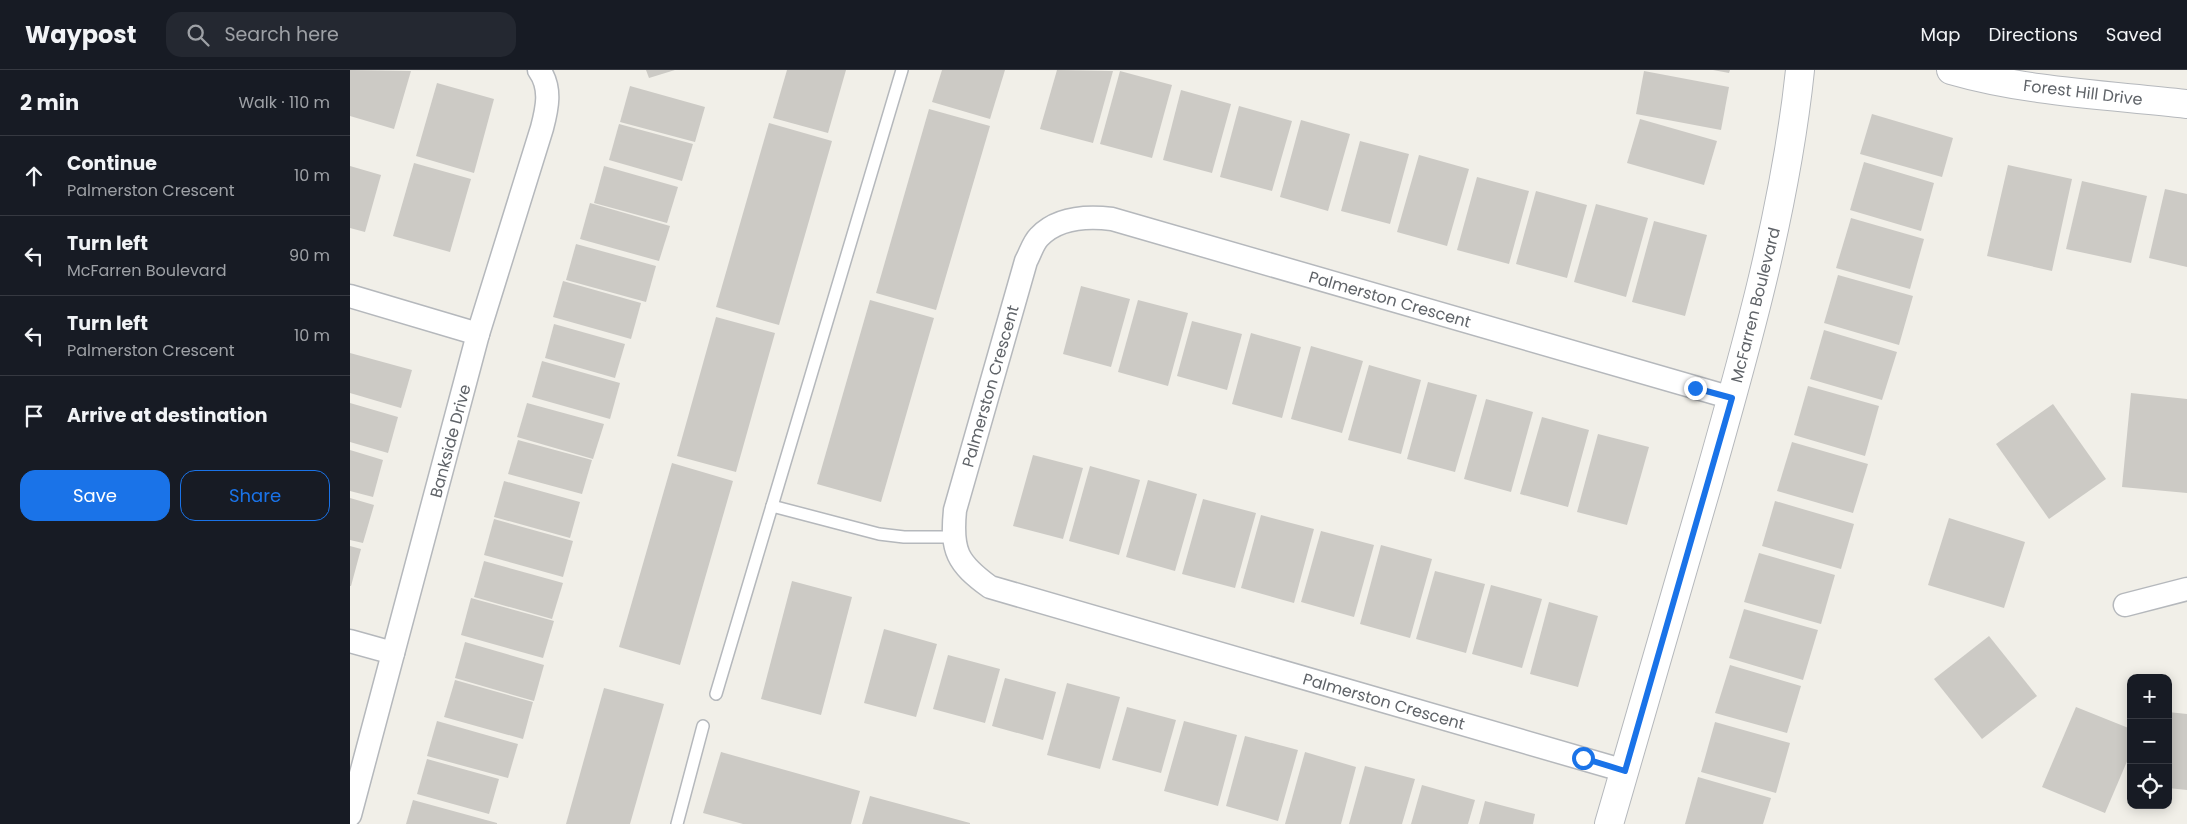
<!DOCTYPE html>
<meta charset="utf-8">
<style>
:root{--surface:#171b24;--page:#242831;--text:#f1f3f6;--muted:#9ea1a6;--line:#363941;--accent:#1a73e8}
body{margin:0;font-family:Poppins,sans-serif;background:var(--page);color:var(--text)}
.controls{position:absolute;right:15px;bottom:15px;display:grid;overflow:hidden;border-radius:10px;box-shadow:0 2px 12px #0003}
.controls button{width:45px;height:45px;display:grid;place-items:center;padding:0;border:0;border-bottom:1px solid var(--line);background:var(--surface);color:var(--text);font:25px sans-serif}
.stop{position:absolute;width:15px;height:15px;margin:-11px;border:4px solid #1a73e8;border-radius:50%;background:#fff}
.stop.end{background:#1a73e8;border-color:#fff;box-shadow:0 1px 5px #0008}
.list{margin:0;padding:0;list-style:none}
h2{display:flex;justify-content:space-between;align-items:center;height:65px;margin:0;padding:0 20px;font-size:21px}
h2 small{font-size:16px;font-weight:400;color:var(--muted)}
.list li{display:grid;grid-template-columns:32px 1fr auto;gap:15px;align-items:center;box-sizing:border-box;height:80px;padding:0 20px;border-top:1px solid var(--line)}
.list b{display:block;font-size:19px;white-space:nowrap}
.list p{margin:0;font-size:16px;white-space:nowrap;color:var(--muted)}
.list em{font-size:16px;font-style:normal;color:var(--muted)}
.actions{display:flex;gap:10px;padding:15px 20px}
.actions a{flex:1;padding:11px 0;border:1px solid var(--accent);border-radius:15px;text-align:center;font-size:18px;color:var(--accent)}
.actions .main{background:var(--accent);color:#fff}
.icon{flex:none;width:28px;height:28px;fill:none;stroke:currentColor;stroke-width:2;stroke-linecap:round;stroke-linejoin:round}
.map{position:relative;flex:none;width:1837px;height:754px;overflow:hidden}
header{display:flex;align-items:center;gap:30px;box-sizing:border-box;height:70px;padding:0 25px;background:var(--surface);border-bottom:1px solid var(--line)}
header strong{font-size:24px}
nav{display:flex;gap:28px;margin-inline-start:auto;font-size:18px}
.search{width:350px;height:45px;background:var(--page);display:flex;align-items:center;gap:12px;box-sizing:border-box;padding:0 18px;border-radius:15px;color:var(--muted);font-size:19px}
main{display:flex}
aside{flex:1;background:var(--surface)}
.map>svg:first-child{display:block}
</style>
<header>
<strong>Waypost</strong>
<div class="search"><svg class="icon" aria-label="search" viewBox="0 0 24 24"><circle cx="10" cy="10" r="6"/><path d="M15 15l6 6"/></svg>Search here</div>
<nav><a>Map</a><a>Directions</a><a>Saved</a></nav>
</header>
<main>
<aside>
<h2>2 min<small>Walk · 110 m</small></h2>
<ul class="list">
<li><svg class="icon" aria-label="ahead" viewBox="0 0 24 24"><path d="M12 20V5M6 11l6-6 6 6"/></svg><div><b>Continue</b><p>Palmerston Crescent</p></div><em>10 m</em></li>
<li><svg class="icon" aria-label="left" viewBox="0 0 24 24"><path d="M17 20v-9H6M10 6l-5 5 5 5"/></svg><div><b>Turn left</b><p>McFarren Boulevard</p></div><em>90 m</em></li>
<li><svg class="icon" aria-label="left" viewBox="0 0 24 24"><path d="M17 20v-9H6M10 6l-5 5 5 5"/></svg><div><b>Turn left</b><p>Palmerston Crescent</p></div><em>10 m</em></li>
<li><svg class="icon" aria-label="arrive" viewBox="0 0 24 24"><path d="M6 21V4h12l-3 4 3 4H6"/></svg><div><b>Arrive at destination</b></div></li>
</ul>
<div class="actions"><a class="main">Save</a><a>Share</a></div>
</aside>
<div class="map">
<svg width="1837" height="754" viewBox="0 0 1837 754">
<rect width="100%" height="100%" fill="#f1efe8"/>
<g fill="#cccac5">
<polygon points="0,0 61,1 44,59 0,46"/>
<polygon points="296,0 325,0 299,8"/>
<polygon points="437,0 496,0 478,63 423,48"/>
<polygon points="592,0 655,0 640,49 582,32"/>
<polygon points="707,0 763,1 743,73 690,59"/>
<polygon points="1363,0 1380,0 1379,3"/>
<polygon points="770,1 822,15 802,88 750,74"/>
<polygon points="1294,1 1379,17 1371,60 1286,44"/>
<polygon points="87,13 144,29 124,103 66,86"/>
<polygon points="280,16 355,37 345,72 270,52"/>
<polygon points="831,20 881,34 862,103 813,90"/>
<polygon points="889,36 942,51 922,121 870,107"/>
<polygon points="579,39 640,56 586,240 526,223"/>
<polygon points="1522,44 1603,68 1592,107 1510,84"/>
<polygon points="1290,49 1367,71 1354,115 1277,93"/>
<polygon points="951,50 1000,64 978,141 930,127"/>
<polygon points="419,53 482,71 429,255 366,237"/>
<polygon points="269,54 343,74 332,111 259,90"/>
<polygon points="1010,71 1059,84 1040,154 991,141"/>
<polygon points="1069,85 1119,99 1097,176 1047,162"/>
<polygon points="1514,92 1584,113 1571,161 1500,140"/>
<polygon points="64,93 121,109 100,182 43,166"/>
<polygon points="1658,95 1722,109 1702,201 1637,186"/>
<polygon points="0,96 31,105 15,162 0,158"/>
<polygon points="254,96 328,117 317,153 244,133"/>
<polygon points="1127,107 1179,121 1159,194 1107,180"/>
<polygon points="1732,111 1797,126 1781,193 1716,179"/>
<polygon points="1815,119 1837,124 1837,197 1799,188"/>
<polygon points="1186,121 1237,135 1217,208 1166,194"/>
<polygon points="240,133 320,156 309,191 230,169"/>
<polygon points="1246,134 1298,148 1276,227 1224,212"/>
<polygon points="1501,148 1574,169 1560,219 1486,198"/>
<polygon points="1304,151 1357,165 1335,246 1282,232"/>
<polygon points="226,174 306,196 296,232 216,210"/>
<polygon points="1488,205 1563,226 1549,275 1474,253"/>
<polygon points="213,211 291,233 281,269 203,247"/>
<polygon points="731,216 780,229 761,297 713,284"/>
<polygon points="520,230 584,248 531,432 467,414"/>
<polygon points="788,230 838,243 818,316 768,302"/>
<polygon points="366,247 425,263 386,402 327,386"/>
<polygon points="842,251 892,264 877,320 827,306"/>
<polygon points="204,254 275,274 265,308 195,288"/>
<polygon points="1474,260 1547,282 1532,330 1460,309"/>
<polygon points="901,263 951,277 932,348 882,334"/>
<polygon points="961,276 1013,291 992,363 941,349"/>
<polygon points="0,283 62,300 51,338 0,323"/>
<polygon points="192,291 270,313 260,349 182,327"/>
<polygon points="1019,295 1071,310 1051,384 998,370"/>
<polygon points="1078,312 1127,325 1105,402 1057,389"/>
<polygon points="1458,316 1529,336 1515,386 1444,365"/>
<polygon points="1781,323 1837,329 1837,423 1772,417"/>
<polygon points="1136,329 1183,342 1161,422 1114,409"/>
<polygon points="0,333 48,347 38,383 0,372"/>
<polygon points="177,333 254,354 243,389 167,367"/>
<polygon points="1703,334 1756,409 1699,449 1646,374"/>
<polygon points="1192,347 1239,360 1218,437 1170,424"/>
<polygon points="1248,364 1299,377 1277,455 1227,442"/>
<polygon points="168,370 242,390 232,424 158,404"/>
<polygon points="1442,372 1518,394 1503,443 1427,421"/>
<polygon points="0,380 33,390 23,427 0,421"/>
<polygon points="683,385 733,398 713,469 663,456"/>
<polygon points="322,393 383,411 330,595 269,577"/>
<polygon points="740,396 790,410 769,485 719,471"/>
<polygon points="798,410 847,424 825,501 776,487"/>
<polygon points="154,411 230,432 220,468 144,447"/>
<polygon points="0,428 24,435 13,473 0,470"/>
<polygon points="853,429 906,443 885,518 832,504"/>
<polygon points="1425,431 1504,454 1491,499 1412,476"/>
<polygon points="911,445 964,459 944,533 891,518"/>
<polygon points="1599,448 1675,472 1654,538 1578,515"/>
<polygon points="144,449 223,471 213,507 134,485"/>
<polygon points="971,461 1024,475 1004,547 951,532"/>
<polygon points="1031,475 1082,489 1060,568 1010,554"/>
<polygon points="0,476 11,479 1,516 0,516"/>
<polygon points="1409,483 1485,505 1471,554 1394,532"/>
<polygon points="134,491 213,513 202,549 124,527"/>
<polygon points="1085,501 1135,514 1116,583 1066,569"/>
<polygon points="442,511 502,527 471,645 411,629"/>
<polygon points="1141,515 1192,529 1172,598 1122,584"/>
<polygon points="121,528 204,551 193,588 111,565"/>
<polygon points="1199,532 1248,546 1228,617 1180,604"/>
<polygon points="1394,539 1468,560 1453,610 1379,588"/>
<polygon points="534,559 587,574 566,647 514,633"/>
<polygon points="1639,566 1687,626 1632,669 1584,609"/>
<polygon points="115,572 194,595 184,631 105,608"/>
<polygon points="598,585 650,599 635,653 583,639"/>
<polygon points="1380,595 1451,616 1437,663 1365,643"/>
<polygon points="655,608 706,622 693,670 642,656"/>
<polygon points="105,610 183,632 173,669 94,647"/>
<polygon points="717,613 770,627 750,699 697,685"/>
<polygon points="254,618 314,634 280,754 216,754"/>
<polygon points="777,637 826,650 811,703 762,690"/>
<polygon points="1726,637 1781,659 1781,682 1755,743 1692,717"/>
<polygon points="1818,642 1837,644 1837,720 1818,718"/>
<polygon points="87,651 168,674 158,708 77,686"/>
<polygon points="834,651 887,665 868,736 814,721"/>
<polygon points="1365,652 1440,673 1426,723 1351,702"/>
<polygon points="895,666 948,680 928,751 876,736"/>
<polygon points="371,682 510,721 501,754 393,754 353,743"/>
<polygon points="955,682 1006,697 991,754 935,754"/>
<polygon points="77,689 149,709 139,744 67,724"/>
<polygon points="1015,696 1065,709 1052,754 999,754"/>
<polygon points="1348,707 1421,728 1413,754 1335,754"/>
<polygon points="1072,715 1125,730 1118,754 1061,754"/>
<polygon points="520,726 620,753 620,754 512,754"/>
<polygon points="63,730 147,753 147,754 56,754"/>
<polygon points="1135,731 1185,744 1183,754 1129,754"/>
</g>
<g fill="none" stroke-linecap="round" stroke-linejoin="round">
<g stroke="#b5b8bc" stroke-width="14">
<g id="service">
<polyline points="422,436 552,0"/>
<polyline points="366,624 422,436 529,464 554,467 603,467"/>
<polyline points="327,754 353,656"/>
</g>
</g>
<g stroke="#b5b8bc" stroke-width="25">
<g id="minor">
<polyline points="0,226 128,264"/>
<polyline points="1775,535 1837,519"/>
<polyline points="0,571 43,583"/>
<path d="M1275,701L640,517C607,493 601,481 605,440L676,191C680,184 683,173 689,167C708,147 737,146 762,149L1382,328"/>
<path d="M0,745L128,264L192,58C197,39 202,18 189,0"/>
</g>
</g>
<g stroke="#b5b8bc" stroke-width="30">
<g id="tertiary">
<path d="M1601,0C1677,22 1759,25 1837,34"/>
<path d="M1259,754C1292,643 1324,531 1356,419C1395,282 1435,143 1450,0"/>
</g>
</g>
<use href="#service" stroke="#fff" stroke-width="11"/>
<use href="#minor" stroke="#fff" stroke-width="22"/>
<use href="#tertiary" stroke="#fff" stroke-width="28"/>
</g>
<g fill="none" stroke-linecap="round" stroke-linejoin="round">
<polyline stroke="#1a73e8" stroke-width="6" points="1233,688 1275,701 1382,328 1345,318"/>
</g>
<g text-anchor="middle" stroke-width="4" stroke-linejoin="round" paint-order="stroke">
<g font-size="16" fill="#5f6368" stroke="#fff">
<text transform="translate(1733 22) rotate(7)" y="6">Forest Hill Drive</text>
<text transform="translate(1040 229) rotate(16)" y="6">Palmerston Crescent</text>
<text transform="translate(1405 235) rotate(-76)" y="6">McFarren Boulevard</text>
<text transform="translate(640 316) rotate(-74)" y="6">Palmerston Crescent</text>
<text transform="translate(100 371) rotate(-75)" y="6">Bankside Drive</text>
<text transform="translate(1034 631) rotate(16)" y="6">Palmerston Crescent</text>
</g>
</g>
</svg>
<div class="controls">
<button>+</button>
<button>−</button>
<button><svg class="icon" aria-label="locate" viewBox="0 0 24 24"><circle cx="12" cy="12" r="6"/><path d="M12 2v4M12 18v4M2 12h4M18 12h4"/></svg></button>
</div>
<div class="stop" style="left:1233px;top:688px"></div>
<div class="stop end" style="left:1345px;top:318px"></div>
</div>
</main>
